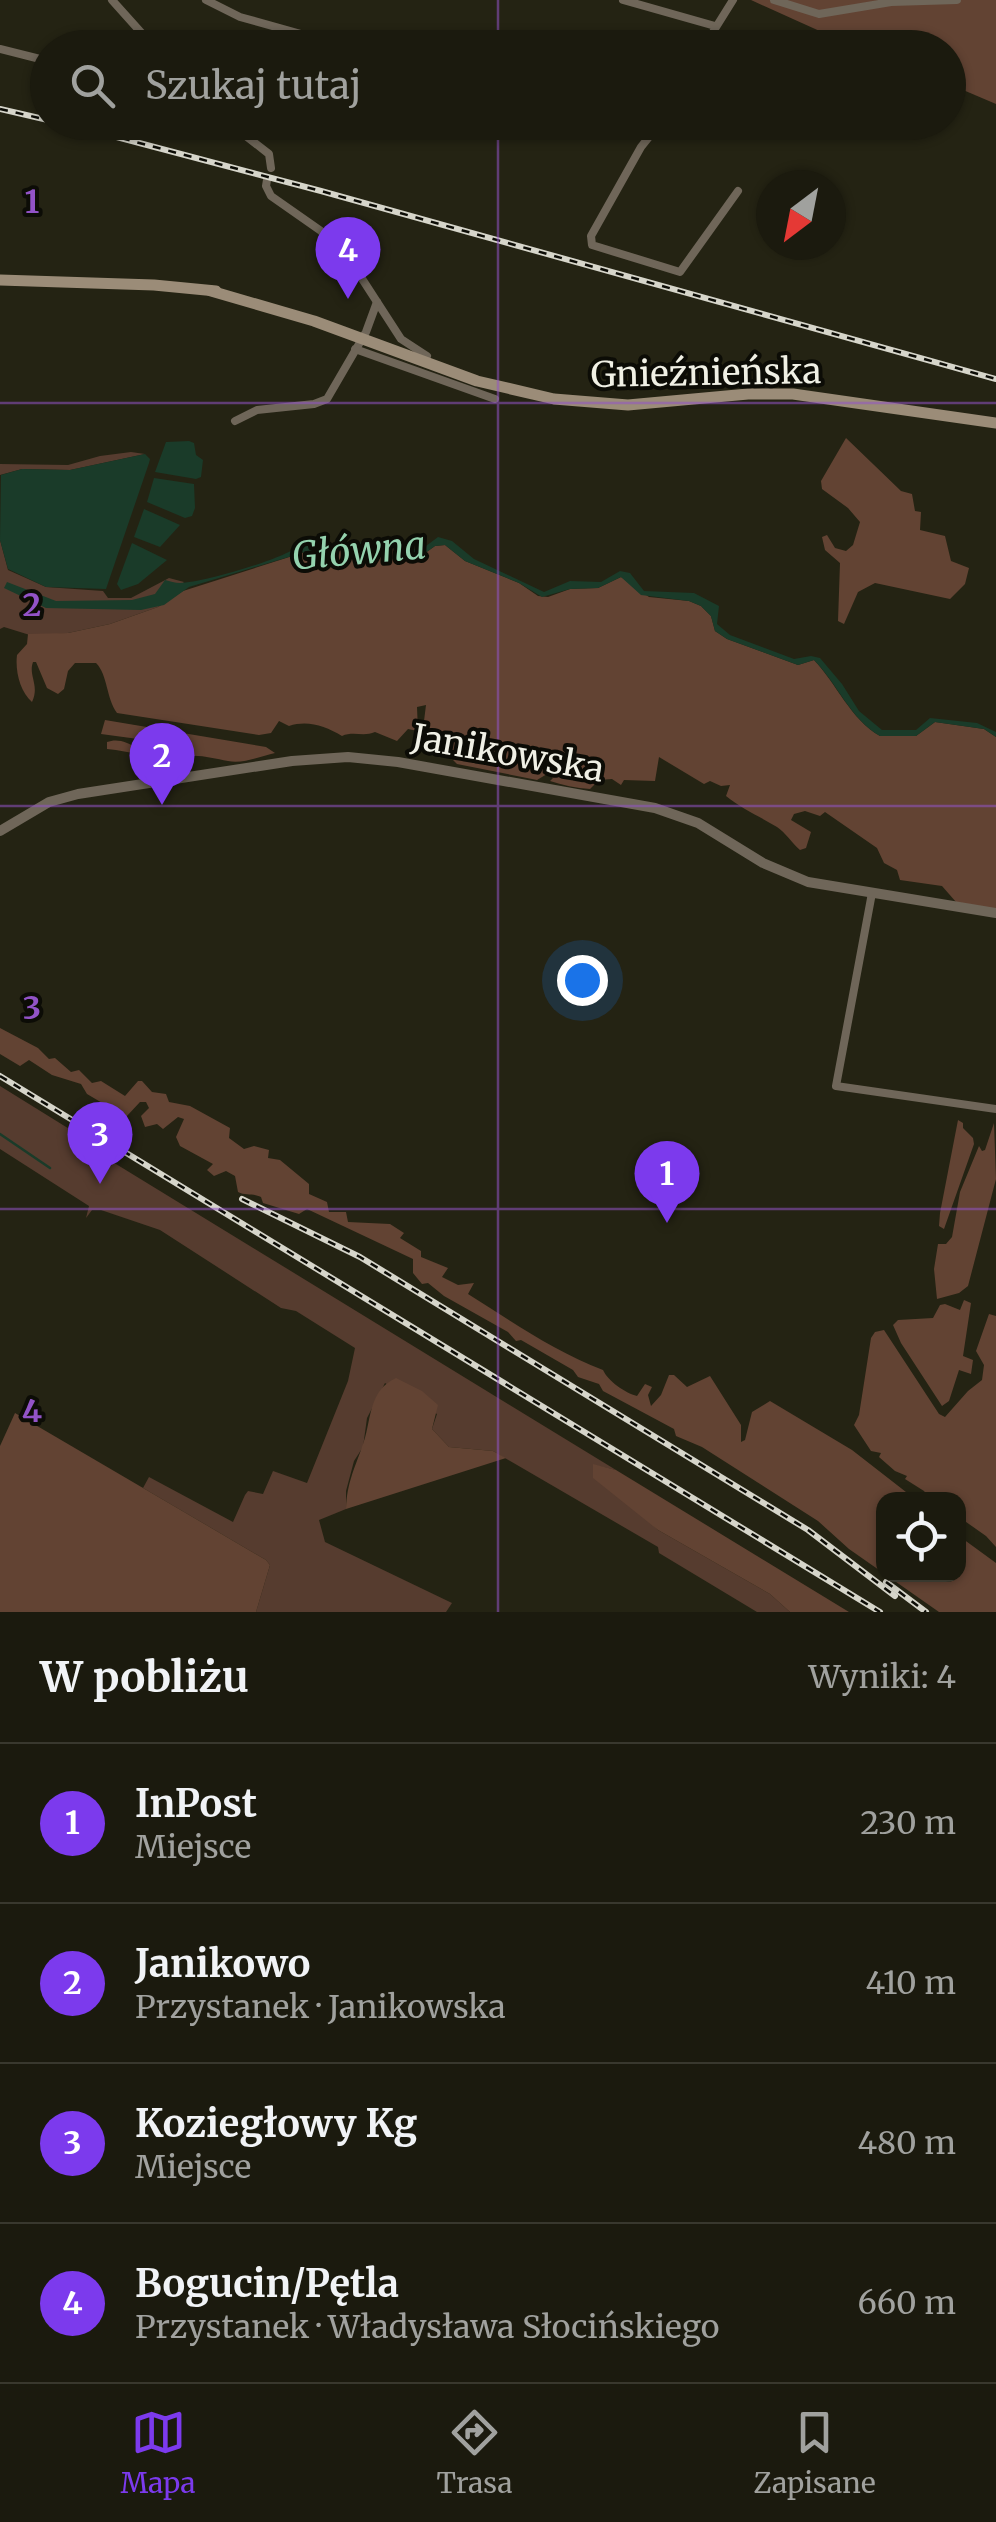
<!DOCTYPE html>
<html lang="pl">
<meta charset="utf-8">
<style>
:root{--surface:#1b1a0e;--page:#28271c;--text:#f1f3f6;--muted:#a0a19e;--line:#39382e;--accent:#7c3aed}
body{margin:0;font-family:Merriweather,serif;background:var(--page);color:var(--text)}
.controls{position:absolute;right:30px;bottom:30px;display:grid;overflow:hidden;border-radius:20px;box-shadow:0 2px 8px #0004}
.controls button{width:90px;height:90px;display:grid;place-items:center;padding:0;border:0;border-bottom:2px solid var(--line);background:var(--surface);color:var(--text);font:50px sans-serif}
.compass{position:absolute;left:756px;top:170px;width:90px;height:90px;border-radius:50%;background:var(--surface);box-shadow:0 2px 8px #0004;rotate:212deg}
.you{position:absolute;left:582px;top:980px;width:35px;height:35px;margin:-25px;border:8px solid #fff;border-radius:50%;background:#1a73e8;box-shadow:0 0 0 15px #1a73e833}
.badge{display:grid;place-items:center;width:65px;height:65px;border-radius:50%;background:var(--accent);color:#fff;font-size:32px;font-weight:700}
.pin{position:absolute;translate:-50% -82px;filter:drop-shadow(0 2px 5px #0008)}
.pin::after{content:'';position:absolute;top:52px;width:35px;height:30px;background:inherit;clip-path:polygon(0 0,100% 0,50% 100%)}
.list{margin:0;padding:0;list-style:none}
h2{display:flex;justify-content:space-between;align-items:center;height:130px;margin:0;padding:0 40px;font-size:42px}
h2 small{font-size:32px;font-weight:400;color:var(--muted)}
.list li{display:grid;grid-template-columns:65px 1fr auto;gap:30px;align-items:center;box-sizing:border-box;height:160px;padding:0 40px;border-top:2px solid var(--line)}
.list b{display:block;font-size:38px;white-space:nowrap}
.list p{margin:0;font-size:32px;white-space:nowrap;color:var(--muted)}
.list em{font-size:32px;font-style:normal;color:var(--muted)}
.icon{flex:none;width:55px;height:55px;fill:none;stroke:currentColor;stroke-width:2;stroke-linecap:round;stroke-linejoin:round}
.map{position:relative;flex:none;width:996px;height:1612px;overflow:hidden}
.search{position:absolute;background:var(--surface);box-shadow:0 2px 8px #0004;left:30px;right:30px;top:30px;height:110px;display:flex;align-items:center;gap:25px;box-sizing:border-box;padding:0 35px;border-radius:55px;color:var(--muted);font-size:38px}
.sheet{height:770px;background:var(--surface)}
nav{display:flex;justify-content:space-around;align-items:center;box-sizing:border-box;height:140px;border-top:2px solid var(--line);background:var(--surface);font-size:28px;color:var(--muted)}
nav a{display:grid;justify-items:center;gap:5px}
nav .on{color:var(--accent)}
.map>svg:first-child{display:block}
</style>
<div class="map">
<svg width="996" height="1612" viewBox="0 0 996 1612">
<rect width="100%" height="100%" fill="#242313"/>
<g fill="#563c2f">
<polygon points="131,452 145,454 70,470 22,469 0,475 0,464 68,465 100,456"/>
<polygon points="0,540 8,570 46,587 103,591 108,598 131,598 169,578 184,582 158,607 110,624 68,633 33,636 4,627 0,629"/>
<polygon points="0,1086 100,1148 98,1153 616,1470 594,1465 658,1530 770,1594 790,1612 757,1612 659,1553 658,1547 493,1451 449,1447 432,1429 437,1414 385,1383 367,1418 363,1447 354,1461 346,1491 346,1509 319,1520 325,1542 452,1603 446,1612 256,1612 270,1565 266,1560 143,1488 149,1477 233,1522 245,1495 248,1491 263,1494 273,1471 307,1483 348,1381 355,1348 296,1311 281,1308 160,1230 101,1210 92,1210 86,1218 89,1206 0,1149"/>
</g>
<g fill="#624333">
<polygon points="751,0 996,0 996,104 949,84 948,48 855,47"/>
<polygon points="846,438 901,491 912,494 915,511 921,512 920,530 945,536 951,561 969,568 965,584 950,599 875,583 858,592 844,624 838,621 840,563 825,550 822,537 827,535 835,548 846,551 853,545 860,522 848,508 822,489 821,481"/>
<path d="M445,545L465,561L519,583L538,596L548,597L570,589L598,588L621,577L649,597L689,601L701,606L711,616L715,631L727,639L798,665L814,660C836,683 851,720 880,736H916L935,722L984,729L996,737V909L956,902L942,886L900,880L897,870L884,863L877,848L825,812L820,816L805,811L794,814L791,820L811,832L806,848L800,850C792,843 785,832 777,827C759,816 742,809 726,796L730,785L721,786L710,781L704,784L659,757L655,781L624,780L621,785L612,779L599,780L590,789C576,788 562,785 550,781L553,778L547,774L537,780L457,764L453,760L457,757L455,753L436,748L431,742V733L423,729L426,705L417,707L418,731L408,729L397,741L375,732C364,737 353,731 342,736C325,726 308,720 289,726L279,721L271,733L259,735L117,713C106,698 108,675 96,663H75L68,671L64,689L58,694L47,688L36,662H33C28,676 40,685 32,702C20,692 15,671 17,655L27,644L28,634L68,633L110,624L158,607L183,591L305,552L398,546L421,556L435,546Z"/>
<path d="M105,720L266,747L275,753C261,756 244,764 228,761C215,759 203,755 189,756L182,768L176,765L171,770L153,772L154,751C139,757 124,750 107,749V742C117,738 128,742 136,748L141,745L138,739L101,734Z"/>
<path d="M0,1028L38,1048L49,1059L55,1058L71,1072L79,1070L92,1083L101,1081L125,1096L138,1081H142L152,1092L166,1094L169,1102L190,1106L230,1128L229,1138L244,1149L254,1146L269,1150L268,1158L280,1160L309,1184V1194L327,1202L329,1212H346L348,1222L390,1224L404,1233L400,1238L421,1251V1257L448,1268L442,1277L458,1285L474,1283L468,1294C511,1321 555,1352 603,1370C608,1381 625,1393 637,1396L645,1384L652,1387L648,1395L651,1406L661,1395L669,1375H674L687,1387L710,1376L741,1425V1442L745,1440L752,1412L770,1401L852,1450L915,1499L884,1500V1574H958L959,1536L996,1563V1612H939L849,1549L818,1521L702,1447L676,1436L674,1429L603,1391L599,1384L578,1377L573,1370L521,1340L516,1341L508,1332L444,1296L428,1283L422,1284L413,1273V1259L307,1209L299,1214L263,1203L261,1197C253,1193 246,1196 238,1192L235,1176L226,1171L214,1176L207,1170L213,1164L180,1146L176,1137L184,1119L178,1117L163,1129L157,1124L145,1127L141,1116L149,1108L146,1102H140L126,1117L87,1094L81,1084L52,1075L29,1060L20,1066L0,1054Z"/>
<polygon points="958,1120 963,1123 963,1128 973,1138 974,1144 944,1229 939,1226 940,1213"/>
<polygon points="994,1123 996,1179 968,1286 959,1293 937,1299 934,1269 938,1244 946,1244 952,1237 960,1192 979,1146 982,1151 985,1150"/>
<polygon points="964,1300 971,1303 963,1356 973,1360 971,1374 959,1370 949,1401 942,1406 901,1343 893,1325 898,1320 933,1318 940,1305 945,1304 960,1310"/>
<polygon points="989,1314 996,1316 996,1547 986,1536 959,1517 958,1500 930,1499 924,1491 905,1479 907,1476 895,1471 879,1457 881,1453 871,1451 854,1425 859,1415 871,1338 875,1332 884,1330 939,1414 945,1417 968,1391 982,1380 984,1365 976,1351"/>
<path d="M396,1378L422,1391L438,1405L432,1429L449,1447L493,1451L506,1458L346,1509C347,1483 354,1470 362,1447C372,1422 367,1391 396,1378Z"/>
<polygon points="15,1413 266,1560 270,1565 256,1612 0,1612 0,1446"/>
<polygon points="593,1464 616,1470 849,1612 790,1612 770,1594 658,1530 593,1478"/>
</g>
<g fill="#1a3b29">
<polygon points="189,441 194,443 196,455 203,460 201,477 196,479 155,472 166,442"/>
<polygon points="145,454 150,459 149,463 106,589 46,587 8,569 0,540 1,475 22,469 70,470"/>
<polygon points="154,478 194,484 195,508 192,516 185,518 147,502"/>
<polygon points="144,509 180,525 160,547 134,537"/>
<path d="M438,537L452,541L474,559L544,592L570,581L601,582L620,571L630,573L644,591L694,593L719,606L717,624L730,635L794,659L811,656L820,658L842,684L859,711L882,730H916L930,718L977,723L996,732V737L984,729L935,722L916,736H880C851,720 837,683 814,660L798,665L727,639L715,631L711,616L701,606L689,601L641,595L621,577L598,588L570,589L542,597L519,583L465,561L445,545L435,546L421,556L398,546L305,552L189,587L164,605L141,610L46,608L4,588L7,582L56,601L132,600L155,594L165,580C170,581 175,583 180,583C201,583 285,559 300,545L405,541L418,552Z"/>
<polygon points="132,543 167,560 138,584 121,590 117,584"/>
</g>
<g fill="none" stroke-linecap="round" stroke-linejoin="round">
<polyline stroke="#1a3b29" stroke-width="2.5" points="0,1134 50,1168"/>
<g stroke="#6f6659" stroke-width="8">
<polyline points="112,0 155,48"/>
<polyline points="206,0 240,17 351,48"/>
<polyline points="623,0 715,26"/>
<polyline points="774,0 819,14 891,2 957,0"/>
<polyline points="703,48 733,0"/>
<polyline points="0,49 48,61"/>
<polyline points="228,122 269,154 271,168"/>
<polyline points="609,122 651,135"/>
<polyline points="661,122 641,147 591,236 592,245 680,272 738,191"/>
<polyline points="267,180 266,186 271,196 321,231 357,271 401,339 427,356"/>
<polyline points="355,349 495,399"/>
<polyline points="235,421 257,410 314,404 327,399 366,332 377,302"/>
<polyline points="872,893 836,1086 996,1109"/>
</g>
<polyline stroke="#6f6659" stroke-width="10" points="0,831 49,802 78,794 292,761 348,757 398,762 655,808 698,823 763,863 808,882 996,913"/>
<g stroke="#9b8c78" stroke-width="11">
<polyline points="0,280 154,285 216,291"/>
<polyline points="211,291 314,321 477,381 554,399 628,405 748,394 793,394 996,423"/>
</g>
<g stroke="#d6d5ca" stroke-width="6">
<g id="rail">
<polyline points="0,109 48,120"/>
<polyline points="60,122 321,191 996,379"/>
<polyline points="0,1076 880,1612"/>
<polyline points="242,1199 360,1257 808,1530 895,1596"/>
<polyline points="886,1582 926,1612"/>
</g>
</g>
<use href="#rail" stroke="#0c0c06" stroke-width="2.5" stroke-dasharray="8" stroke-linecap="butt"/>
</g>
<path fill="none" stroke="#9253c7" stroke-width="2.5" stroke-opacity="0.55" d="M498,0V48M498,122V1612M0,403H996M0,806H996M0,1209H996"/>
<g text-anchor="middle" stroke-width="8" stroke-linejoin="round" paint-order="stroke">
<g font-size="35" fill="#f0f0e5" stroke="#0c0c06">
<text transform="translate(706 373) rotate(-1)" y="12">Gnieźnieńska</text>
<text transform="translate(508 753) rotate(10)" y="12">Janikowska</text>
</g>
<g font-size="38" font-style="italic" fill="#94d2ae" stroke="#0c0c06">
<text transform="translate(359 551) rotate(-5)" y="13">Główna</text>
</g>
</g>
<g font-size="32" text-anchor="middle" font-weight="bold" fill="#9253c7" stroke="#0c0c06" stroke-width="8" stroke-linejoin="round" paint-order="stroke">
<text x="32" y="213">1</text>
<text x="32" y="616">2</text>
<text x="32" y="1019">3</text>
<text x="32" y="1422">4</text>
</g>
</svg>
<div class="controls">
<button><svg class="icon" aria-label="locate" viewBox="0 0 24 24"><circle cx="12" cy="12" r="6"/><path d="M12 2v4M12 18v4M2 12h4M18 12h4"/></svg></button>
</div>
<svg class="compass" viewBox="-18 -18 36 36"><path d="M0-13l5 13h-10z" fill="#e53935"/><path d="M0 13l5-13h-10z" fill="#a0a19e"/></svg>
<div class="you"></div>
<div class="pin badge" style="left:667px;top:1223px">1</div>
<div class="pin badge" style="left:162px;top:805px">2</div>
<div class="pin badge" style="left:100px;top:1184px">3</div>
<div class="pin badge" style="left:348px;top:299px">4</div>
<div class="search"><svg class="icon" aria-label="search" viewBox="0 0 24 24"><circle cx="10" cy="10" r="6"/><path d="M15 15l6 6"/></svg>Szukaj tutaj</div>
</div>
<section class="sheet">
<h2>W pobliżu<small>Wyniki: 4</small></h2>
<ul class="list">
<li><span class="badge">1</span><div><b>InPost</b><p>Miejsce</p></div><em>230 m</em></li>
<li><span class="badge">2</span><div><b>Janikowo</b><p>Przystanek · Janikowska</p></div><em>410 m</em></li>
<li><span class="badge">3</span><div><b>Koziegłowy Kg</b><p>Miejsce</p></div><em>480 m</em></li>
<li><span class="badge">4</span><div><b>Bogucin/Pętla</b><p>Przystanek · Władysława Słocińskiego</p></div><em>660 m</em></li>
</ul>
</section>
<nav>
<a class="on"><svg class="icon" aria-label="map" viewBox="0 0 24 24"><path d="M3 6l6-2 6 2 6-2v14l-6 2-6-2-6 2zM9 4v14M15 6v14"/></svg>Mapa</a>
<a><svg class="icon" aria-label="directions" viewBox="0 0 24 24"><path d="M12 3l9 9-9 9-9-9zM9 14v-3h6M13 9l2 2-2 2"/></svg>Trasa</a>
<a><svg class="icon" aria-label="saved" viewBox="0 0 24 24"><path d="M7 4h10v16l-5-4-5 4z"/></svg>Zapisane</a>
</nav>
